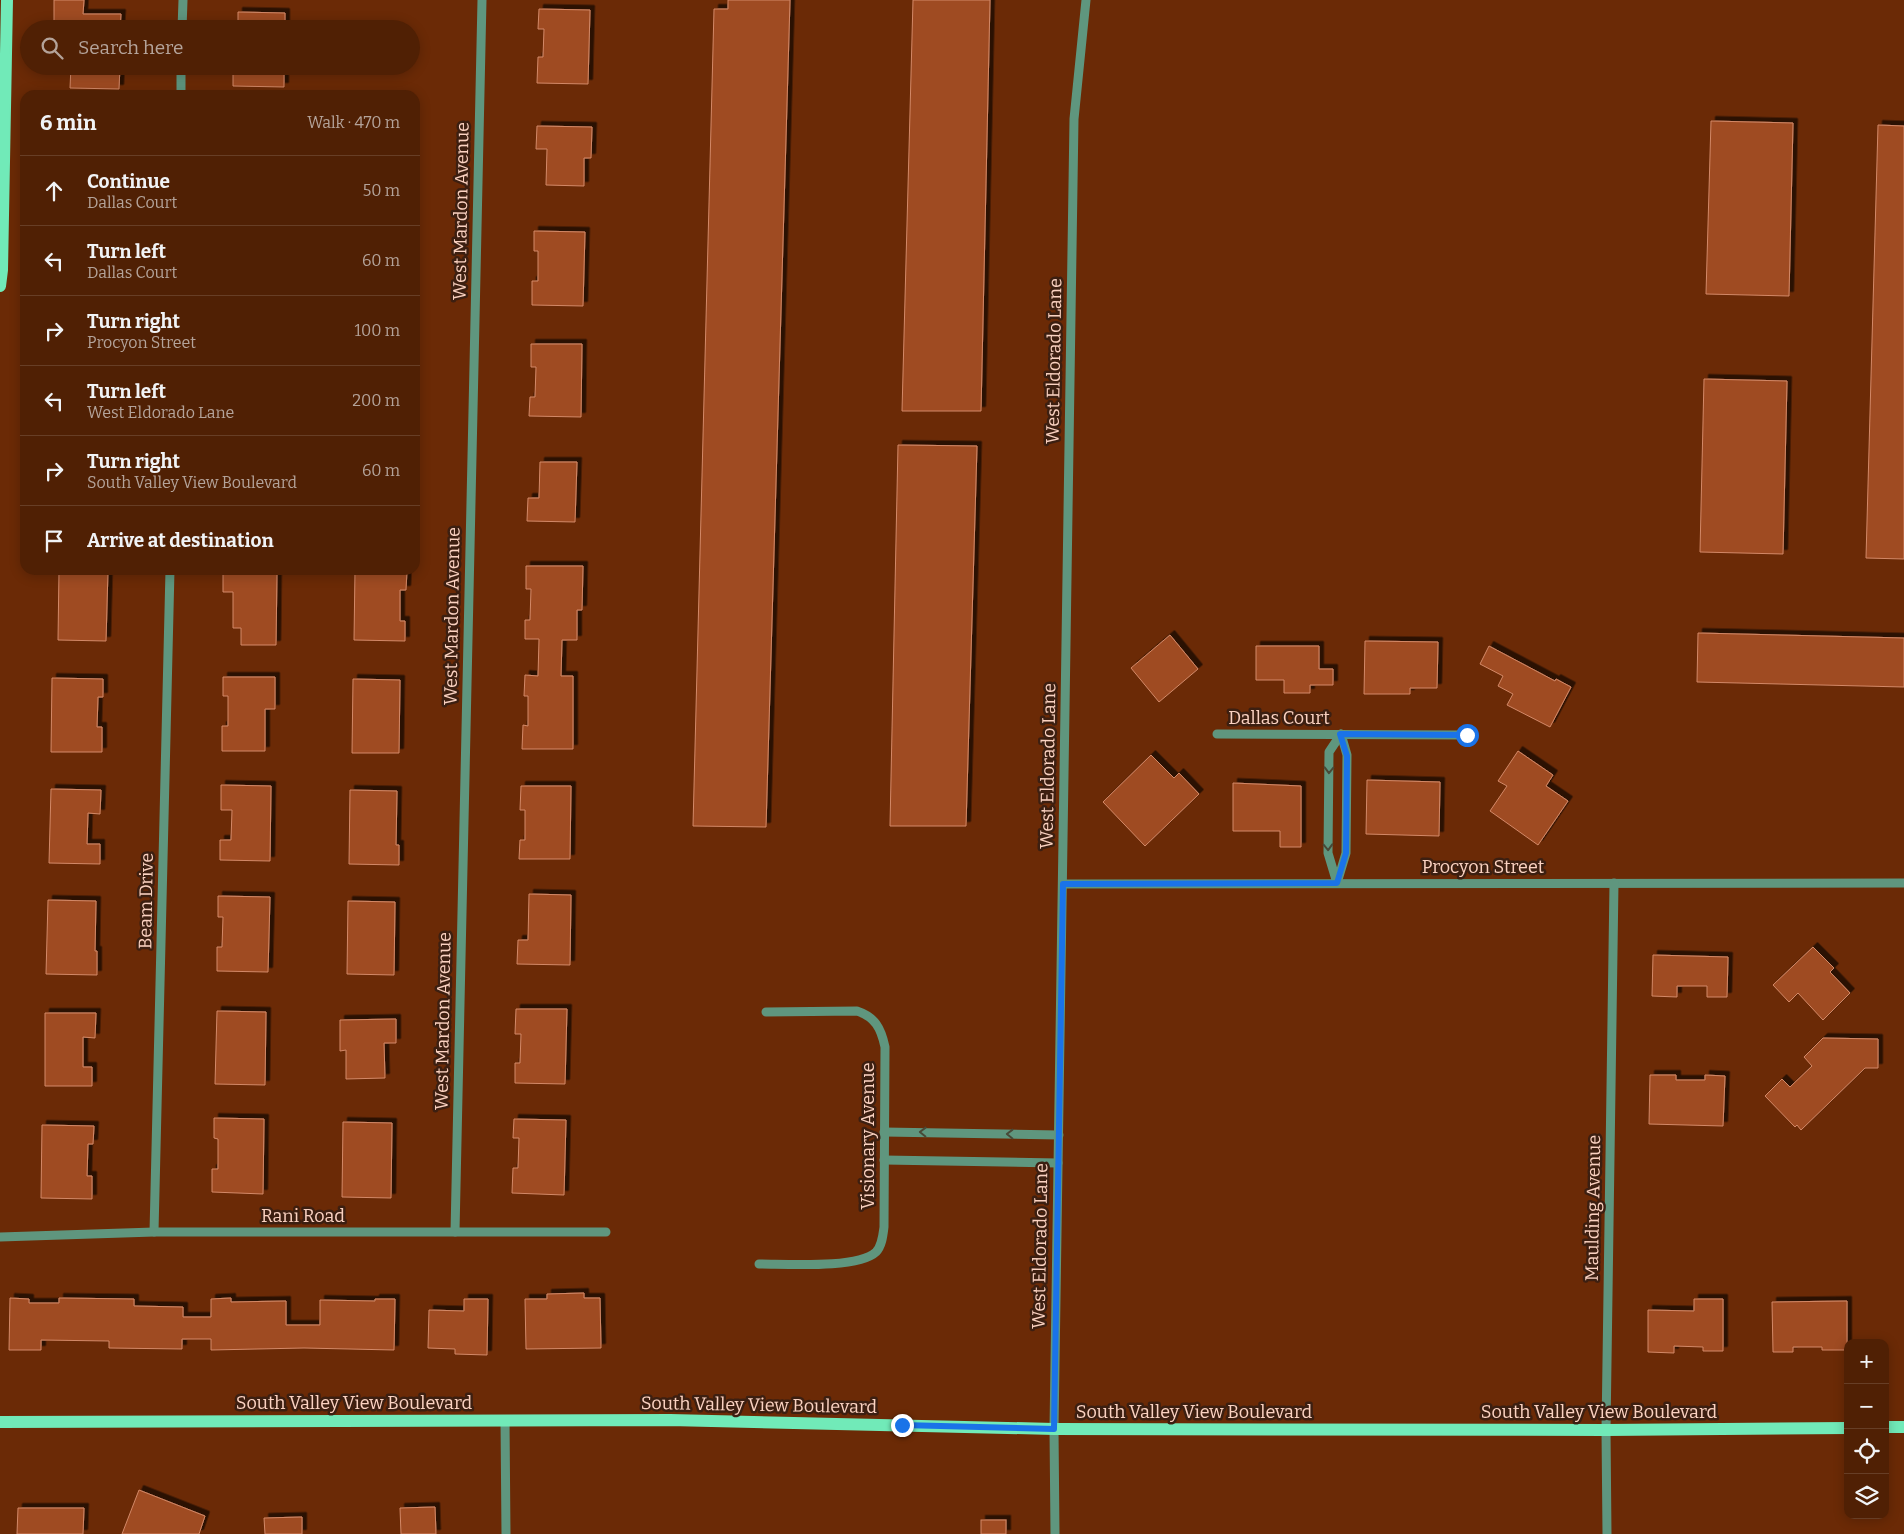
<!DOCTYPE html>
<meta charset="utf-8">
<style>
:root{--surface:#502004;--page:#5a2d13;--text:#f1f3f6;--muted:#b4a39a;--line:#673e26}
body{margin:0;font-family:Bitter,serif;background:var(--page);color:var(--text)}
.controls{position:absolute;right:15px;bottom:15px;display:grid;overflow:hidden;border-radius:10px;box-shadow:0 2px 12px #0003}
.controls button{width:45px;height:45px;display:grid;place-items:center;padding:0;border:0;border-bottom:1px solid var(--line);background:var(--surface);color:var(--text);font:25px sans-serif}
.stop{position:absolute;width:15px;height:15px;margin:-11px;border:4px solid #1a73e8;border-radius:50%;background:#fff}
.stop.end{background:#1a73e8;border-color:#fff;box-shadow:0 1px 5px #0008}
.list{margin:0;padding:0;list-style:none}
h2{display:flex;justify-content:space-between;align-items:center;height:65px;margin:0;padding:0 20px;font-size:21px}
h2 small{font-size:16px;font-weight:400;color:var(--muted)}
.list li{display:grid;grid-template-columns:32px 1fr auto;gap:15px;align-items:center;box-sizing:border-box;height:70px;padding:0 20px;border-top:1px solid var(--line)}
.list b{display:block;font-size:19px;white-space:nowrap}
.list p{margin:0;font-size:16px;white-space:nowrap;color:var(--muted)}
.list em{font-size:16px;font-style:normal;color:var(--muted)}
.icon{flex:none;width:28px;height:28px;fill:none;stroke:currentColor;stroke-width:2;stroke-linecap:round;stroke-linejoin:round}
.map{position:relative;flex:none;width:1904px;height:1534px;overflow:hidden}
.search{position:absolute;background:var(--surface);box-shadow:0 2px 12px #0003;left:20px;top:20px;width:400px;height:55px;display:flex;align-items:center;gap:12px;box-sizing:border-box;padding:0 18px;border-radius:28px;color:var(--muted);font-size:19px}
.panel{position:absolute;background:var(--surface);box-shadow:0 2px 12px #0003;left:20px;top:90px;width:400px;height:485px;border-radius:15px}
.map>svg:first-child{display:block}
</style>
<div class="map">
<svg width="1904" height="1534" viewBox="0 0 1904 1534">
<defs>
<filter id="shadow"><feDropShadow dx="4.5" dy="-4.5" stdDeviation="0" flood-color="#0009"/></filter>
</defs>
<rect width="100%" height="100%" fill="#6b2a06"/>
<g fill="#9f4b22" stroke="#d38968" filter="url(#shadow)">
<polygon points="54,0 84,0 83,14 121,14 120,29 54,29"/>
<polygon points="728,0 790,0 766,827 693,826 714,9 728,9"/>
<polygon points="913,0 990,0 981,411 902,411"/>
<polygon points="539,9 590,10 588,84 537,83 538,57 543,57 544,29 538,29"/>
<polygon points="238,12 285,13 285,29 238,29"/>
<polygon points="71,66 120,66 119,89 70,88"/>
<polygon points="233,66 284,66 284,87 233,86"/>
<polygon points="1711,121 1793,123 1789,296 1706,294"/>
<polygon points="1878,125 1904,126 1904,559 1866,558"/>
<polygon points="537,126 592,127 591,158 584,158 584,186 546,185 547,149 536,149"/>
<polygon points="534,231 585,232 583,306 532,305 532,281 538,281 538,251 534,251"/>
<polygon points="531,344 582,344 581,417 529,416 530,397 535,397 536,367 531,367"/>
<polygon points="1704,379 1787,381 1783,554 1700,552"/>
<polygon points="898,445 977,446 966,826 890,826"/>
<polygon points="540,462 577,462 575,522 527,521 528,498 539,498"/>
<polygon points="526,566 583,566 582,610 577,610 577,640 562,640 561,676 573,676 573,749 522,749 523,725 528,726 528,696 524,696 525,675 538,676 539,639 525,639 525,620 530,620 531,589 526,589"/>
<polygon points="59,570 108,570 106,641 58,640"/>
<polygon points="355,570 407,570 406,590 400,590 400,621 405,621 405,641 354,640"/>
<polygon points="223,572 277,572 276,645 241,645 241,628 233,628 233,592 223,592"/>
<polygon points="1698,633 1904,638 1904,687 1697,682"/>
<polygon points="1170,635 1198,669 1159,702 1131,668"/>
<polygon points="1365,641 1438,642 1437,688 1410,688 1410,694 1364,694"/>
<polygon points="1256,646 1319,646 1319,669 1333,669 1333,685 1310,685 1310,693 1284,693 1284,680 1256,680"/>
<polygon points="1489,646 1555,681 1556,679 1571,687 1550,727 1507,705 1513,694 1498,686 1503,676 1480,664"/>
<polygon points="223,677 275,677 275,709 265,709 265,751 222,751 222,726 228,726 228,696 223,696"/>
<polygon points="52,678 103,679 103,697 98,697 97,727 102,727 102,752 51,752"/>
<polygon points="353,679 400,680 399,753 352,753"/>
<polygon points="1518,751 1553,775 1546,786 1568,801 1538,845 1490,811 1507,786 1498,781"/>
<polygon points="1151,755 1174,778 1179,773 1199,794 1145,846 1103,802"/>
<polygon points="1367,780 1440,782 1439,836 1366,834"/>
<polygon points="1233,783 1301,786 1301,847 1280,847 1280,831 1233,831"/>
<polygon points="221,785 271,786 270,861 220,860 220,840 231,840 232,810 221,810"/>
<polygon points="521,786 571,786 570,859 519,859 520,840 525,840 525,810 520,810"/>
<polygon points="51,789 101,790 100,814 88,813 87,844 100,844 100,864 49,863"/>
<polygon points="350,790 397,791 396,845 399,845 399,865 349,864"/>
<polygon points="529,894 571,895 570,965 517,964 518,940 528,940"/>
<polygon points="218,896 270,897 268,972 217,971 217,947 222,947 223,917 218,917"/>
<polygon points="48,900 96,901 95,951 97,951 97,975 46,974"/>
<polygon points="348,901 395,902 394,975 347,974"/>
<polygon points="1813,947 1834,968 1830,972 1850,993 1823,1020 1798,993 1789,1002 1773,985"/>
<polygon points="1653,955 1728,957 1727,997 1707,997 1707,986 1677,986 1677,997 1652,996"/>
<polygon points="516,1009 567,1009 565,1084 515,1083 515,1063 520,1063 521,1034 515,1034"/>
<polygon points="217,1011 266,1012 265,1085 215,1084"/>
<polygon points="45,1013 96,1013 95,1038 83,1037 83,1067 92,1067 92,1086 45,1086"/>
<polygon points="396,1019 396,1043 384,1043 385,1078 346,1079 346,1050 340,1051 340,1020"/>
<polygon points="1823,1038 1878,1039 1878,1068 1865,1068 1801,1130 1797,1125 1795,1127 1765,1096 1782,1079 1790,1087 1812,1066 1804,1057"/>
<polygon points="1650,1075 1676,1075 1676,1080 1705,1080 1705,1075 1725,1076 1723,1126 1649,1124"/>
<polygon points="214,1118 264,1119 263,1194 212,1192 212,1169 218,1169 218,1139 214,1138"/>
<polygon points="514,1119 566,1120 564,1195 512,1193 513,1168 518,1168 519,1138 513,1138"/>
<polygon points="343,1122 392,1123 391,1198 342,1197"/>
<polygon points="42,1125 94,1126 93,1144 88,1144 87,1176 92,1176 92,1199 41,1198"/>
<polygon points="584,1293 584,1298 600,1298 601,1348 526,1349 525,1299 547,1299 547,1294"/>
<polygon points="10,1298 29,1299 29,1303 59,1303 59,1298 134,1299 134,1306 183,1307 183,1317 211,1317 211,1299 231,1298 231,1302 286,1301 286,1325 320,1325 320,1300 375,1301 375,1299 395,1299 394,1350 304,1348 211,1350 211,1339 182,1339 182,1349 109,1348 109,1341 41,1340 41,1350 9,1350"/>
<polygon points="464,1299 488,1299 487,1355 455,1354 455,1349 428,1348 429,1310 464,1311"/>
<polygon points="1694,1299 1723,1299 1723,1351 1703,1351 1703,1347 1674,1346 1674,1353 1648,1352 1648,1310 1694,1311"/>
<polygon points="1847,1301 1847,1350 1822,1350 1822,1347 1793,1347 1793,1352 1773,1352 1772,1302"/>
<polygon points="139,1490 205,1516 199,1534 122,1534"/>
<polygon points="435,1507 436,1534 401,1534 400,1508"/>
<polygon points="18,1508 84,1508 83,1534 17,1534"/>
<polygon points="302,1517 302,1534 265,1534 264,1518"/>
<rect x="981" y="1520" width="25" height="14"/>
</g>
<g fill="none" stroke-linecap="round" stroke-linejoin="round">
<g stroke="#5f967e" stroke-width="9">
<polyline points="182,29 183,0"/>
<polyline points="181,95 181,66"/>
<polyline points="1217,734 1467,735"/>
<polyline points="1337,883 1328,853 1329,752 1341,734"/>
<polyline points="1337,883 1346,853 1347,755 1341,734"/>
<polyline points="1063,884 1904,883"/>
<polyline points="884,1132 1059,1135"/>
<polyline points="884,1160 1058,1163"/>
<polyline points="154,1232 170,570"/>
<polyline points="455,1232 482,0"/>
<polyline points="0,1237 154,1232 606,1232"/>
<path d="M759,1264C786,1264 858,1269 876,1252C882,1246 883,1235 884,1227L885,1047C881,1028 875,1017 857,1011L766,1012"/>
<polyline points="505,1420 506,1534"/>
<polyline points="1055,1534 1054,1429 1074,119 1086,0"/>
<polyline points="1607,1534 1606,1430 1614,883"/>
</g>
<g stroke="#71eab8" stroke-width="12">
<polyline points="0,286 2,270 7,0"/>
<polyline points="0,1422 670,1420 1054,1429 1606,1430 1848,1428"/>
<polyline points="1885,1427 1904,1427"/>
</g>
</g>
<defs><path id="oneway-chevron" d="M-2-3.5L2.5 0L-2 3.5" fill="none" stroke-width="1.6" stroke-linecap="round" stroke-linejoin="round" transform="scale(1.25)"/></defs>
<g stroke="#484937">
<use href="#oneway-chevron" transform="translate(1329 770) rotate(91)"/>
<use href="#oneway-chevron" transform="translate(1328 847) rotate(88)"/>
<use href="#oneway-chevron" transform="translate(923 1132) rotate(-179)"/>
<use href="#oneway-chevron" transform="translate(1010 1134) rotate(-179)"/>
</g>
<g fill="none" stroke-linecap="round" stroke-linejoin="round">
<polyline stroke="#1a73e8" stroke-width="6" points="902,1425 1054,1429 1063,884 1337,883 1346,853 1347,756 1340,734 1467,735"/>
</g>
<g text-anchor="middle" stroke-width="5" stroke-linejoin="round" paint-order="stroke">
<g font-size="18" fill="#fbd2c1" stroke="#3c1f11">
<text transform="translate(461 211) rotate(-89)" y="6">West Mardon Avenue</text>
<text transform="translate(1054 361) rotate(-89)" y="6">West Eldorado Lane</text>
<text transform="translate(452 616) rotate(-89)" y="6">West Mardon Avenue</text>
<text x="1279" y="724">Dallas Court</text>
<text transform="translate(1048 766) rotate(-89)" y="6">West Eldorado Lane</text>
<text x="1483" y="873">Procyon Street</text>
<text transform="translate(146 901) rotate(-89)" y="6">Beam Drive</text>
<text transform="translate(443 1021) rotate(-89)" y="6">West Mardon Avenue</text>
<text transform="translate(868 1136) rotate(-90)" y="6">Visionary Avenue</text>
<text transform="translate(1593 1208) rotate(-89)" y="6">Maulding Avenue</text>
<text x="303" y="1222">Rani Road</text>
<text transform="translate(1040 1246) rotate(-89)" y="6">West Eldorado Lane</text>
<text x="354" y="1409">South Valley View Boulevard</text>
<text transform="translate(759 1405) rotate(1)" y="6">South Valley View Boulevard</text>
<text x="1194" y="1418">South Valley View Boulevard</text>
<text x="1599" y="1418">South Valley View Boulevard</text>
</g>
</g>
</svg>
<div class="controls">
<button>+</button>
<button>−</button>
<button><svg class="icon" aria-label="locate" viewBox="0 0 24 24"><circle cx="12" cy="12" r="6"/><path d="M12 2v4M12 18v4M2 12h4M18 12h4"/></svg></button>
<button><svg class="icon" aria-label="layers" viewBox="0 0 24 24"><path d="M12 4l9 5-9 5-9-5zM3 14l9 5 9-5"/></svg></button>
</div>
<div class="stop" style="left:1467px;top:735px"></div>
<div class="stop end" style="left:902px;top:1425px"></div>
<div class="search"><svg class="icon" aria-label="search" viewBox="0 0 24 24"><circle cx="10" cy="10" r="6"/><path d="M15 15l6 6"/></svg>Search here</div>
<section class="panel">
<h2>6 min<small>Walk · 470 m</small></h2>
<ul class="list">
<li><svg class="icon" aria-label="ahead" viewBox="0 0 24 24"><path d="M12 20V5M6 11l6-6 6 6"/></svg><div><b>Continue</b><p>Dallas Court</p></div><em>50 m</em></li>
<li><svg class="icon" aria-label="left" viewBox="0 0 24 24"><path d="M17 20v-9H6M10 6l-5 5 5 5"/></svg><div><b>Turn left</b><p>Dallas Court</p></div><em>60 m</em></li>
<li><svg class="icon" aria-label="right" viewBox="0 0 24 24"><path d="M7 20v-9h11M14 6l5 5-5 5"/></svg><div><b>Turn right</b><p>Procyon Street</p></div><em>100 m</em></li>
<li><svg class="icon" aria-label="left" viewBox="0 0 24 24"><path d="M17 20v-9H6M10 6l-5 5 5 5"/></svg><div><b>Turn left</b><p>West Eldorado Lane</p></div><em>200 m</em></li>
<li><svg class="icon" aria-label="right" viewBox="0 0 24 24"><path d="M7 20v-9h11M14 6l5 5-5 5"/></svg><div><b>Turn right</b><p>South Valley View Boulevard</p></div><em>60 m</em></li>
<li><svg class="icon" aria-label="arrive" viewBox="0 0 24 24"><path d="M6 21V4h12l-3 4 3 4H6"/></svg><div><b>Arrive at destination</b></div></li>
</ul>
</section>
</div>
